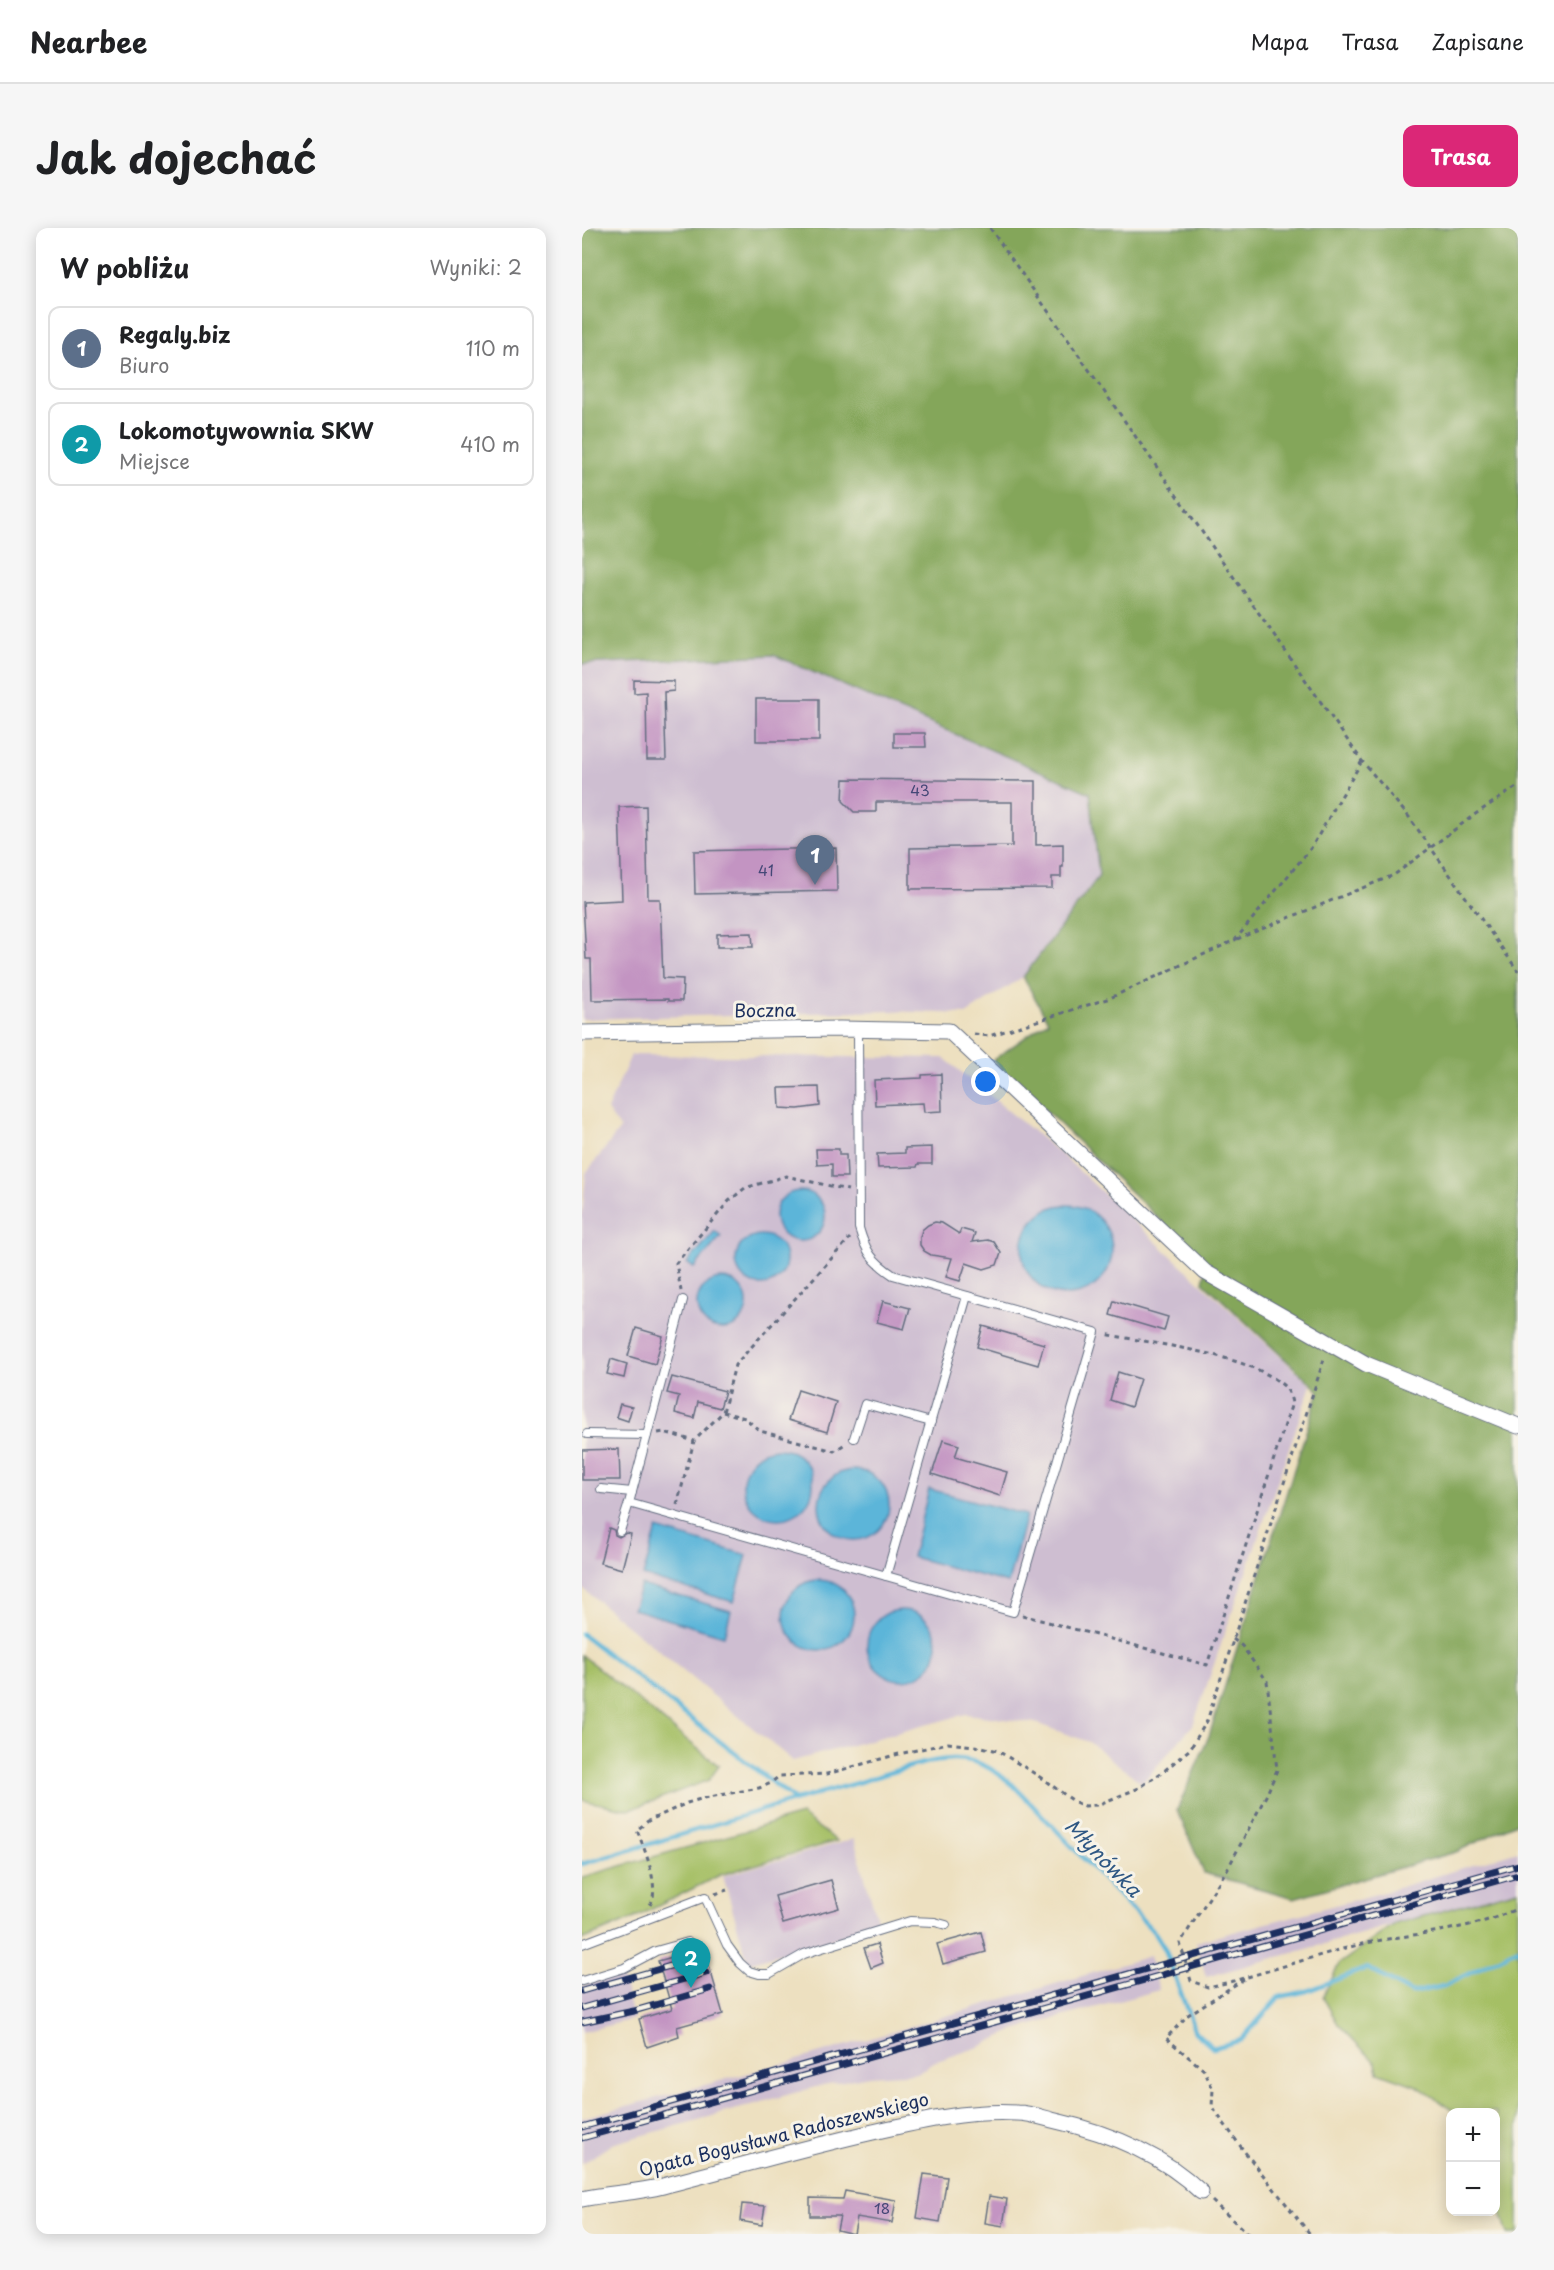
<!DOCTYPE html>
<html lang="pl">
<meta charset="utf-8">
<style>
:root{--surface:#fff;--page:#f6f6f6;--text:#202124;--muted:#757577;--line:#e0e0e0;--accent:#db2777}
body{margin:0;font-family:"Playpen Sans",sans-serif;background:var(--page);color:var(--text)}
.controls{position:absolute;right:18px;bottom:18px;display:grid;overflow:hidden;border-radius:12px;box-shadow:0 3px 15px #0003}
.controls button{width:54px;height:54px;display:grid;place-items:center;padding:0;border:0;border-bottom:2px solid var(--line);background:var(--surface);color:var(--text);font:30px sans-serif}
.you{position:absolute;left:404px;top:854px;width:21px;height:21px;margin:-15px;border:4px solid #fff;border-radius:50%;background:#1a73e8;box-shadow:0 0 0 9px #1a73e833}
.badge{display:grid;place-items:center;width:39px;height:39px;border-radius:50%;background:var(--accent);color:#fff;font-size:20px;font-weight:700}
.pin{position:absolute;translate:-50% -50px;filter:drop-shadow(0 2px 3px #0008)}
.pin::after{content:'';position:absolute;top:32px;width:21px;height:18px;background:inherit;clip-path:polygon(0 0,100% 0,50% 100%)}
.list{margin:0;padding:0;list-style:none}
h2{display:flex;justify-content:space-between;align-items:center;height:78px;margin:0;padding:0 24px;font-size:26px}
h2 small{font-size:20px;font-weight:400;color:var(--muted)}
.list li{display:grid;grid-template-columns:39px 1fr auto;gap:18px;align-items:center;box-sizing:border-box;height:84px;margin:0 12px 12px;padding:0 12px;border:2px solid var(--line);border-radius:12px}
.list b{display:block;font-size:22px;white-space:nowrap}
.list p{margin:0;font-size:20px;white-space:nowrap;color:var(--muted)}
.list em{font-size:20px;font-style:normal;color:var(--muted)}
.map{position:relative;flex:none;width:936px;height:2006px;overflow:hidden;border-radius:12px}
header{display:flex;align-items:center;gap:36px;box-sizing:border-box;height:84px;padding:0 30px;background:var(--surface);border-bottom:2px solid var(--line)}
header strong{font-size:28px}
nav{display:flex;gap:33px;margin-inline-start:auto;font-size:21px}
.intro{display:flex;align-items:center;justify-content:space-between;box-sizing:border-box;height:144px;padding:0 36px}
h1{margin:0;font-size:42px}
.button{padding:15px 27px;border-radius:12px;background:var(--accent);color:#fff;font-size:21px;font-weight:700}
main{display:flex;gap:36px;padding:0 36px}
aside{flex:1;background:var(--surface);border-radius:12px;box-shadow:0 3px 15px #0003}
.map>svg:first-child{display:block}
</style>
<header>
<strong>Nearbee</strong>
<nav><a>Mapa</a><a>Trasa</a><a>Zapisane</a></nav>
</header>
<div class="intro"><h1>Jak dojechać</h1><a class="button">Trasa</a></div>
<main>
<aside>
<h2>W pobliżu<small>Wyniki: 2</small></h2>
<ul class="list">
<li><span class="badge" style="background:#5c6f8a">1</span><div><b>Regaly.biz</b><p>Biuro</p></div><em>110 m</em></li>
<li><span class="badge" style="background:#0f9aa8">2</span><div><b>Lokomotywownia SKW</b><p>Miejsce</p></div><em>410 m</em></li>
</ul>
</aside>
<div class="map">
<svg width="936" height="2006" viewBox="0 0 936 2006">
<rect width="100%" height="100%" fill="#f7f3e8"/>
<filter id="ink" filterUnits="userSpaceOnUse"><feTurbulence type="fractalNoise" baseFrequency=".0167" numOctaves="2"/><feDisplacementMap in="SourceGraphic" scale="12" xChannelSelector="R" yChannelSelector="G"/><feConvolveMatrix kernelMatrix="1 2 1 2 8 2 1 2 1" color-interpolation-filters="sRGB"/></filter>
<filter id="wash" filterUnits="userSpaceOnUse"><feTurbulence type="fractalNoise" baseFrequency=".008" numOctaves="4" result="noise"/><feDisplacementMap in="SourceGraphic" scale="24" xChannelSelector="R" yChannelSelector="G"/><feGaussianBlur stdDeviation="1.35" result="paint"/><feColorMatrix in="noise" values="0 0 0 0 0 0 0 0 0 0 0 0 0 0 0 0 0 1.4 0 .05"/><feComposite in="paint" operator="in"/></filter>
<g filter="url(#wash)">
<rect width="100%" height="100%" fill="#ede0c0"/>
<g fill="#cebed1">
<polygon points="192,427 508,565 517,648 441,749 384,786 308,783 0,791 0,435"/>
<polygon points="49,827 362,830 480,927 729,1157 611,1497 560,1555 507,1514 453,1495 384,1486 211,1533 0,1360 0,989 4,945 38,901 25,882"/>
<polygon points="272,1611 297,1698 166,1735 141,1648"/>
<polygon points="936,1623 936,1662 624,1749 614,1714 806,1663"/>
<polygon points="568,1728 577,1762 432,1802 397,1819 349,1835 337,1845 287,1848 241,1857 30,1916 0,1936 0,1890 208,1834"/>
<polygon points="39,1746 52,1791 0,1804 0,1758"/>
</g>
<g fill="#a5bf65" stroke="#607762" stroke-width="1.5">
<polygon points="0,1427 137,1538 127,1552 47,1582 0,1572"/>
<polygon points="219,1587 255,1613 138,1647 50,1691 0,1712 0,1649"/>
<polygon points="936,1662 936,2006 926,2006 914,1969 914,1884 874,1884 835,1858 796,1844 794,1835 756,1796 741,1769 757,1736 813,1696"/>
</g>
<polygon fill="#84a65a" stroke="#506a5c" stroke-width="1.5" points="0,0 936,0 936,1594 874,1624 712,1670 622,1645 595,1582 627,1508 737,1163 621,1054 625,1037 411,832 466,793 441,749 517,648 508,565 192,427 0,436"/>
<g fill="#5bb5d9" stroke="#3b729c" stroke-width="1.5">
<circle cx="218" cy="988" r="25"/>
<circle cx="485" cy="1022" r="45"/>
<polygon points="133,1003 139,1008 112,1040 105,1035"/>
<circle cx="179" cy="1032" r="25"/>
<circle cx="140" cy="1076" r="25"/>
<circle cx="196" cy="1256" r="35"/>
<circle cx="272" cy="1277" r="35"/>
<polygon points="347,1261 444,1287 426,1355 330,1329"/>
<polygon points="75,1301 165,1327 152,1374 61,1348"/>
<circle cx="237" cy="1387" r="35"/>
<polygon points="59,1357 149,1383 142,1408 51,1381"/>
<circle cx="320" cy="1417" r="35"/>
</g>
<g fill="none" stroke-linecap="round" stroke-linejoin="round">
<g stroke="#5bb5d9" stroke-width="4.5">
<polyline points="0,1406 213,1572"/>
<path d="M0,1636C88,1611 175,1582 264,1558C297,1549 336,1533 370,1531C395,1530 413,1542 431,1557L573,1705L583,1721L613,1804L631,1820L659,1812L697,1769L725,1763L785,1740L830,1765L862,1758L936,1721"/>
</g>
</g>
<g id="blocks">
<g fill="#c394c2">
<polygon points="52,452 92,453 92,463 82,464 84,532 65,532 64,464 52,465"/>
<rect x="174" y="471" width="63" height="42"/>
<polygon points="312,505 343,505 344,519 312,519"/>
<polygon points="262,551 454,553 454,617 481,616 481,639 479,639 479,649 470,649 470,660 328,661 328,620 430,618 430,574 294,574 294,584 272,584 261,573"/>
<polygon points="64,578 66,671 78,671 81,750 101,751 100,773 86,773 86,771 10,772 9,731 4,731 1,674 40,672 37,579"/>
<polygon points="254,620 255,663 113,666 112,623"/>
<polygon points="170,705 171,719 135,719 135,706"/>
<polygon points="359,846 360,883 342,884 341,875 293,877 292,852 340,850 340,847"/>
<polygon points="237,859 238,878 216,881 198,880 197,860"/>
<polygon points="350,919 350,936 336,936 335,939 296,940 295,926 323,925 323,920"/>
<polygon points="234,921 257,921 257,927 264,927 265,949 250,949 250,936 235,937"/>
<polygon points="353,994 360,995 377,1006 379,1001 393,1005 390,1014 406,1012 412,1014 419,1025 415,1037 402,1041 384,1035 378,1053 364,1049 370,1030 349,1027 342,1023 338,1017 338,1009 340,1002 346,997"/>
<polygon points="301,1073 328,1080 322,1101 295,1094"/>
<polygon points="532,1073 586,1089 582,1103 528,1087"/>
<polygon points="401,1098 462,1116 456,1137 395,1119"/>
<polygon points="54,1100 81,1108 73,1136 46,1128"/>
<polygon points="29,1131 45,1136 42,1150 25,1146"/>
<polygon points="536,1144 558,1151 549,1179 528,1172"/>
<polygon points="90,1149 143,1163 138,1180 116,1174 112,1190 93,1185 97,1168 85,1165"/>
<polygon points="216,1162 254,1174 245,1204 206,1192"/>
<polygon points="38,1176 50,1179 46,1193 34,1189"/>
<polygon points="361,1212 377,1217 373,1229 425,1244 418,1268 350,1246"/>
<polygon points="37,1221 38,1252 0,1252 0,1222"/>
<polygon points="27,1300 32,1302 33,1307 37,1309 44,1305 49,1306 40,1341 18,1335"/>
<polygon points="249,1652 257,1680 201,1696 193,1668"/>
<polygon points="399,1704 404,1724 361,1736 355,1716"/>
<polygon points="295,1716 301,1735 289,1740 282,1720"/>
<polygon points="122,1720 141,1786 95,1799 97,1808 65,1819 57,1791 90,1781 76,1733"/>
<polygon points="342,1946 365,1949 358,1994 335,1990"/>
<polygon points="263,1963 314,1972 310,1995 275,1989 272,2006 255,2002 258,1988 228,1988 228,1970 261,1971"/>
<polygon points="407,1968 425,1971 421,1998 403,1995"/>
<polygon points="160,1976 183,1978 180,1997 158,1993"/>
</g>
</g>
</g>
<g filter="url(#ink)">
<use href="#blocks" fill-opacity="0" stroke="#646d80" stroke-width="1.5"/>
<g fill="none" stroke-linecap="round" stroke-linejoin="round">
<g stroke="#646d80" stroke-width="10">
<g id="lane">
<path d="M101,1072L47,1275L431,1384L513,1104L311,1047C290,1033 284,1024 277,1000L276,802"/>
<polyline points="5,1206 65,1207"/>
<polyline points="272,1210 283,1176 349,1194"/>
<polyline points="19,1261 50,1264"/>
<polyline points="38,1303 47,1275"/>
<polyline points="304,1348 385,1068"/>
<polyline points="0,1716 123,1669 145,1717 158,1735 167,1743 177,1746 187,1746 222,1726 237,1721 328,1693 353,1694 364,1697"/>
<polyline points="0,1753 42,1740 74,1723 106,1714"/>
</g>
</g>
<g stroke="#646d80" stroke-width="17">
<g id="street">
<polyline points="0,805 258,801 367,803 623,1044 784,1136 936,1198"/>
<path d="M0,1971C27,1965 54,1965 81,1958C151,1940 221,1920 291,1904C339,1893 386,1882 435,1885C447,1885 459,1889 470,1892C524,1904 579,1925 619,1964"/>
</g>
</g>
<g stroke="#646d80" stroke-width="3" stroke-dasharray="4.5 4.5" stroke-linecap="butt">
<polyline points="408,0 780,533 827,589 936,743"/>
<polyline points="655,711 812,647 892,587 936,558"/>
<polyline points="392,806 407,808 528,770 653,712 729,620 780,533"/>
<polyline points="99,1063 94,1035 147,973 163,960 204,948 266,962"/>
<polyline points="141,1184 163,1190 178,1203 252,1223 263,1216"/>
<polyline points="76,1205 82,1204 112,1213"/>
<polyline points="95,1277 112,1213 141,1184 153,1137 268,1010"/>
<path d="M440,1387L625,1437L710,1175C709,1170 707,1163 703,1159C669,1126 571,1116 523,1106"/>
<path d="M651,1411L660,1418L685,1453L695,1542L685,1566L646,1640L598,1715L609,1753L626,1759L644,1755C688,1743 732,1728 776,1717C830,1704 886,1705 936,1680"/>
<polyline points="133,1666 145,1662"/>
<path d="M68,1677C79,1660 62,1620 55,1602L66,1593L105,1575L122,1570L177,1560L189,1555L197,1548L245,1546L313,1527L366,1515L400,1519L416,1523L455,1547L493,1574L503,1578L515,1577L557,1560L582,1543L608,1521L625,1493L743,1128"/>
<polyline points="662,1751 606,1787 584,1810 622,1842 631,1861 630,1879 662,1923 728,2006"/>
<polyline points="630,1973 666,2006"/>
</g>
<use href="#lane" stroke="#fff" stroke-width="8"/>
<use href="#street" stroke="#fff" stroke-width="15"/>
<g stroke="#1b2f5e" stroke-width="7">
<g id="rail">
<polyline points="0,1763 120,1729"/>
<polyline points="0,1780 124,1745"/>
<polyline points="0,1794 52,1783 128,1761"/>
<polyline points="0,1899 936,1637"/>
<polyline points="0,1910 936,1647"/>
</g>
</g>
<use href="#rail" stroke="#f7f3e8" stroke-width="4.5" stroke-dasharray="14" stroke-linecap="butt"/>
</g>
</g>
<g text-anchor="middle" stroke-width="6" stroke-linejoin="round" paint-order="stroke">
<g font-size="15" fill="#454877">
<text x="338" y="568">43</text>
<text x="184" y="648">41</text>
<text x="300" y="1986">18</text>
</g>
<g font-size="18" fill="#1b2f5e" stroke="#f7f3e8">
<text transform="translate(183 783) rotate(-1)" y="6">Boczna</text>
<text transform="translate(202 1907) rotate(-14)" y="6">Opata Bogusława Radoszewskiego</text>
</g>
<g font-size="20" font-style="italic" fill="#2e5783" stroke="#f7f3e8">
<text transform="translate(521 1630) rotate(46)" y="7">Młynówka</text>
</g>
</g>
</svg>
<div class="controls">
<button>+</button>
<button>−</button>
</div>
<div class="you"></div>
<div class="pin badge" style="left:233px;top:657px;background:#5c6f8a">1</div>
<div class="pin badge" style="left:109px;top:1760px;background:#0f9aa8">2</div>
</div>
</main>
